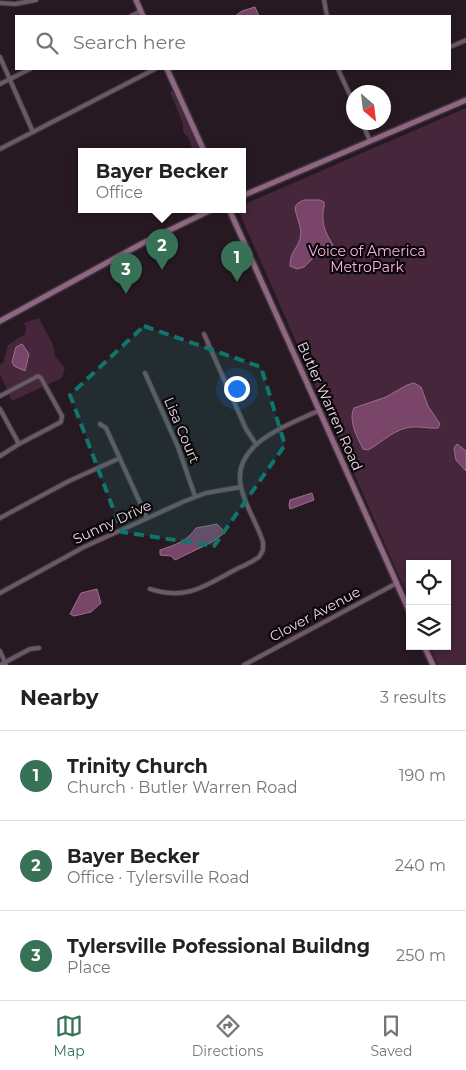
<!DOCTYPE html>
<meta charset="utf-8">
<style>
:root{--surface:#fff;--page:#f2f2f2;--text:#222;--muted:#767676;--line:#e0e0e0;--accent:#377257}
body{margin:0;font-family:Montserrat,sans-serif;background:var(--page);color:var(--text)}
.controls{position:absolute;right:15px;bottom:15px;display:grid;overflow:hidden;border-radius:0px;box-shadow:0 2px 8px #0003}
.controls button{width:45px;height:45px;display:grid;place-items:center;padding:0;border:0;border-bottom:1px solid var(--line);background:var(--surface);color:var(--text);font:25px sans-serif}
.compass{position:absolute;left:346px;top:85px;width:45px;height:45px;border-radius:50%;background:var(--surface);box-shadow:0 2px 8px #0003;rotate:152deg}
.you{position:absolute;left:236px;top:388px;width:18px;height:18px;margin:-12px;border:4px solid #fff;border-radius:50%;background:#1a73e8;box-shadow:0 0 0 8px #1a73e833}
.badge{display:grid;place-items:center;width:32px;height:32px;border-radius:50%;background:var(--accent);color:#fff;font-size:16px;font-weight:700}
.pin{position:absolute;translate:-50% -41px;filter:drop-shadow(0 1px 2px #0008)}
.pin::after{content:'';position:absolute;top:26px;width:18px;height:15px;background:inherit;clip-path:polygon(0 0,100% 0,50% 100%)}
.popup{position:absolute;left:78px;top:148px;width:168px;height:65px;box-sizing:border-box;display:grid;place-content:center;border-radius:0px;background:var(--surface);filter:drop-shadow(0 1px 4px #0005);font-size:16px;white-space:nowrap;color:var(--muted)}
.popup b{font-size:19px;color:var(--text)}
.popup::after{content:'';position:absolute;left:50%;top:100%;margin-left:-10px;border:10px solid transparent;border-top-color:var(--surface)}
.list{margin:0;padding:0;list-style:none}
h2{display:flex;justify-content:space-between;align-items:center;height:65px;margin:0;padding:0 20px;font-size:21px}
h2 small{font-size:16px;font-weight:400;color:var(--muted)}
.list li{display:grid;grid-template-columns:32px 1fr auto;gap:15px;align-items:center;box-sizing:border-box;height:90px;padding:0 20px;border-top:1px solid var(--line)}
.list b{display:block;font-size:19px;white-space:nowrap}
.list p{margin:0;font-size:16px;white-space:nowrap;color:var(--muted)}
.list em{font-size:16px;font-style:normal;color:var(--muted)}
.icon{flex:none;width:28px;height:28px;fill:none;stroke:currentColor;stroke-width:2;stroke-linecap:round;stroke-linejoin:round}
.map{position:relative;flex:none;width:466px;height:665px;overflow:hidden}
.search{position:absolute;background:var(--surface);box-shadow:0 2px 8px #0003;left:15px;right:15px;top:15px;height:55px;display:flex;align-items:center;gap:12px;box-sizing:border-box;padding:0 18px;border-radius:0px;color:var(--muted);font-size:19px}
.sheet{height:335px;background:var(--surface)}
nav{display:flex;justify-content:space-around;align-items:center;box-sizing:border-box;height:70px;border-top:1px solid var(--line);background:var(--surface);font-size:14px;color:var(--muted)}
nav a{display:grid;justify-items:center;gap:2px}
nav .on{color:var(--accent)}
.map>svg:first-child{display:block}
</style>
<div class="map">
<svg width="466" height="665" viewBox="0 0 466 665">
<rect width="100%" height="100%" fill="#271922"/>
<g fill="#45263b">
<polygon points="176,89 204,151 193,151 188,137 183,132 183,124 170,92"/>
<polygon points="466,108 466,665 438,665 430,646 447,646 447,564 410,564 410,601 239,212 242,206 245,204"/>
<polygon points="39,318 53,345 55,356 65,368 62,378 12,401 1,376 0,376 0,364 3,363 8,345 25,334 26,328 24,323"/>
</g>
<g fill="#794568" stroke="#9a728d">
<polygon points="255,7 259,16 253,16 252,15 250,16 235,16 242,11"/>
<path d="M304,200H320L324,202C325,208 323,209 323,214C322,227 327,235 333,245V249L314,257L304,267L297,269L290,266C290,252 296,251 300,239C303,227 296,219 295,207L298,203Z"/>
<polygon points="22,344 29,354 25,371 14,366 12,362 16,347"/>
<path d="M414,383L421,387L428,406L440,424L438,428C428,429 417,425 406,428C391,432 381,443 368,450L363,449C357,437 348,420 354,408L386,397L407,385Z"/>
<polygon points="457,444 466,451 466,471 456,460 454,448"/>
<polygon points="312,493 314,500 290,509 289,505 290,500"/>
<path d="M217,524L224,531L223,534L212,542L175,560L171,556L160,555V550C177,544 186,542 196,528Z"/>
<polygon points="97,589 101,603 91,612 74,616 70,614 81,593"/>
</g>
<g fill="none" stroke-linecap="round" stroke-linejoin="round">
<g stroke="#3f343b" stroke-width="6">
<g id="minor">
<polyline points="324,0 327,16"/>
<polyline points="0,3 15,4 36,0"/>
<polyline points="131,16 141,11"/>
<polyline points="450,47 466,40"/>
<polyline points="0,57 33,132"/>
<polyline points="338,69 354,104"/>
<polyline points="0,84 30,69"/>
<polyline points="362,122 370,141"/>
<polyline points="0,149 155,69"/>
<polyline points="204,334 246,429 256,444"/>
<polyline points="145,373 178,447 195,496"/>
<polyline points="0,396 38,376 41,378 62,416 61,422 19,444"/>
<polyline points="0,409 19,444 0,456"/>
<polyline points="100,424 106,428 147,518"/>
<polyline points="0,518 69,481 120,458"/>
<path d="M150,589C184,600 202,588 231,572C240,567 251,563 259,557L263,550V542C257,523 245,506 241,487C231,443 289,425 320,410"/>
<polyline points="0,593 84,547 185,501 206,493 241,487"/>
<polyline points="0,651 6,665"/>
<polyline points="0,665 30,649 39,648"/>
<polyline points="244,665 397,583"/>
</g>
</g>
<g stroke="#3f343b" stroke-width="8">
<g id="secondary">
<polyline points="136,0 143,16"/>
<polyline points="167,69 204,151"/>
<polyline points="242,196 466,100"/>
<polyline points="229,209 410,613"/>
<polyline points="0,321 143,243 213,209"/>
<polyline points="424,646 433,665"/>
</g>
</g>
<use href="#minor" stroke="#6b5a65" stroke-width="4"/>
<use href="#secondary" stroke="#906782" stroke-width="5"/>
</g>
<path fill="#0f766e" fill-opacity="0.2" stroke="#0f766e" stroke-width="4" stroke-dasharray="10 6" stroke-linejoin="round" d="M144,326L261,367L285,445L214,546L122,532L70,395Z"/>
<g text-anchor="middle" stroke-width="4.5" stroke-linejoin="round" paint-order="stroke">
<g font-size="14" fill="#f8b7e1" stroke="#0c060a">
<text x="367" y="256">Voice of America<tspan x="367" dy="16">MetroPark</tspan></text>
</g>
<g font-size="14" fill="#e7dce3" stroke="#0c060a">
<text transform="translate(330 406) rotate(66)" y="5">Butler Warren Road</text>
<text transform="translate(182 430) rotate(67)" y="5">Lisa Court</text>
<text transform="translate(112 522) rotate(-25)" y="5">Sunny Drive</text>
<text transform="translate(315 614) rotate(-28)" y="5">Clover Avenue</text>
</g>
</g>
</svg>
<div class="controls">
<button><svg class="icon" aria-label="locate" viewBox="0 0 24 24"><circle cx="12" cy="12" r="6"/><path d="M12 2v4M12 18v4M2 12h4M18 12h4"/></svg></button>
<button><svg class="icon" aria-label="layers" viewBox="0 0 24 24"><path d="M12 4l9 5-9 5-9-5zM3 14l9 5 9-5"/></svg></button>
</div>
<svg class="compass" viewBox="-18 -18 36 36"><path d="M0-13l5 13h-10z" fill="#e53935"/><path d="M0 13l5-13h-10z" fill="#767676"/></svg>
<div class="you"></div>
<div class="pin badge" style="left:237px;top:282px">1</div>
<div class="pin badge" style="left:162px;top:270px">2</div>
<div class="popup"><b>Bayer Becker</b>Office</div>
<div class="pin badge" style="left:126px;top:294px">3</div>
<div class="search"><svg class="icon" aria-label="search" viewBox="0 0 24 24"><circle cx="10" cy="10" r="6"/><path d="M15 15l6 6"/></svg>Search here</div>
</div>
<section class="sheet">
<h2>Nearby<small>3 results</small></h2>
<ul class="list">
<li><span class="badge">1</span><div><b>Trinity Church</b><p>Church · Butler Warren Road</p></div><em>190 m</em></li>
<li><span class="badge">2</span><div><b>Bayer Becker</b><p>Office · Tylersville Road</p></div><em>240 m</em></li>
<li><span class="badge">3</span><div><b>Tylersville Pofessional Buildng</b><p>Place</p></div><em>250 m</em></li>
</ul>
</section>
<nav>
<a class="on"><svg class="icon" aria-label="map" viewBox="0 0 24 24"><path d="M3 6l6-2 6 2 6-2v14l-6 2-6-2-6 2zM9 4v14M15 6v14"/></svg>Map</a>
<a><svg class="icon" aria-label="directions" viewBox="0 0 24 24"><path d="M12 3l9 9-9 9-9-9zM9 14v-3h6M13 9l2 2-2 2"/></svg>Directions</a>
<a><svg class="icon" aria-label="saved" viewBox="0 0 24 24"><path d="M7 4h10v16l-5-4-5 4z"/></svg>Saved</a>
</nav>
